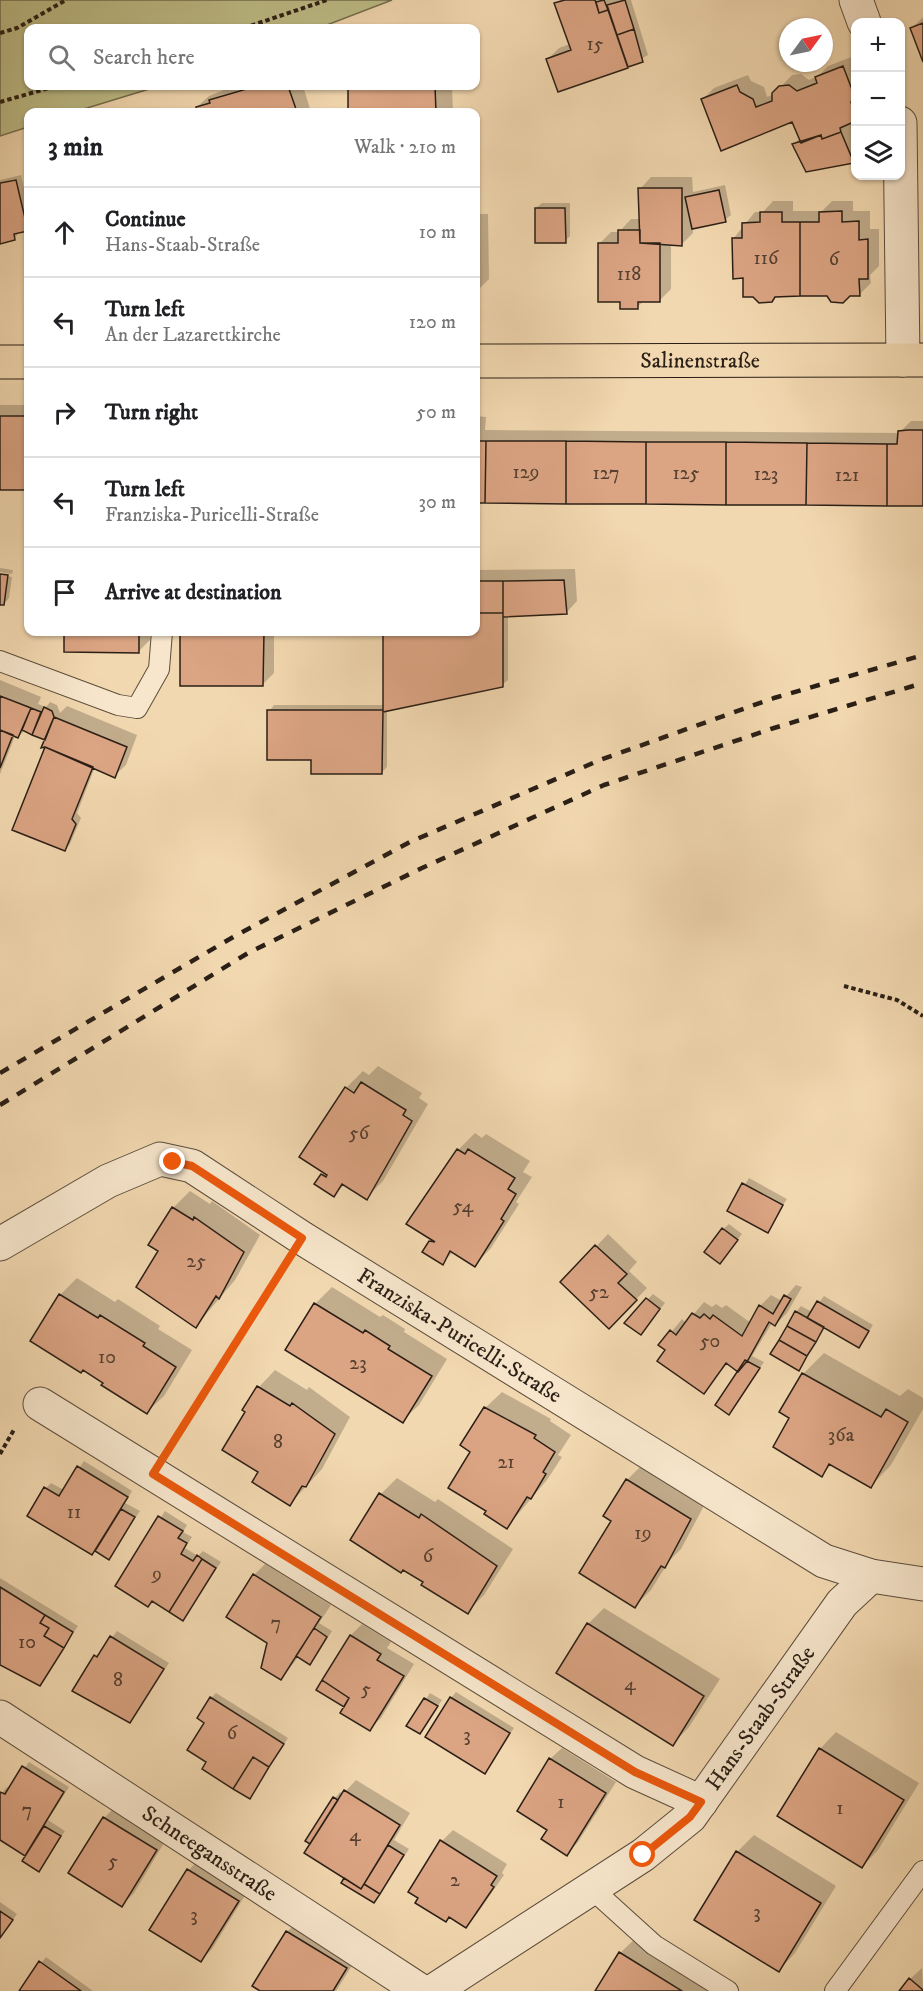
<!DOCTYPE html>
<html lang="en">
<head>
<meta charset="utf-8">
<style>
	body { margin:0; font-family:"IM FELL DW Pica",serif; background:#f6f6f6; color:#202124 }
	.controls { position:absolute; right:18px; top:18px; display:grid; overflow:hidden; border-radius:12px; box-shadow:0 2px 4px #0004 }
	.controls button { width:54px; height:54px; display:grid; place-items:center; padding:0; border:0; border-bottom:2px solid #e0e0e0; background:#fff; color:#202124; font:30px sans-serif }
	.compass { position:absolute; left:779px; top:18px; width:54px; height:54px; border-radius:50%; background:#fff; box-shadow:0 2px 4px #0004; rotate:57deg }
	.stop { position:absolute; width:18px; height:18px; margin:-14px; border:4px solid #ea580c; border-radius:50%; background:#fff }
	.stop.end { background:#ea580c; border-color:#fff; box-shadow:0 2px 6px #0008 }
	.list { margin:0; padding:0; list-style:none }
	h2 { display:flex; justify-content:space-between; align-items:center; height:78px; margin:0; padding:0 24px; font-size:26px }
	h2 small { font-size:20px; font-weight:400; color:#757577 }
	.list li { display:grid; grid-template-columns:39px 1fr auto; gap:18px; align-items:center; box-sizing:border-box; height:90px; padding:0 24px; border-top:2px solid #e0e0e0 }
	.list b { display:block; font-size:22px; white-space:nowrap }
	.list p { margin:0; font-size:20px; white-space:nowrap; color:#757577 }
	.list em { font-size:20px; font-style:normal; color:#757577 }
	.icon { flex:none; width:33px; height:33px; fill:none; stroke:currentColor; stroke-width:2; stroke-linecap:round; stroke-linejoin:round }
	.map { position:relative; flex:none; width:923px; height:1991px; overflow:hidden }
	.search { position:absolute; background:#fff; box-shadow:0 2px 4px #0004; left:24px; top:24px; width:456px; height:66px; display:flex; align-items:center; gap:15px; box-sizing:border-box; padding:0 21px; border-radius:12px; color:#757577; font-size:22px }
	.panel { position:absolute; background:#fff; box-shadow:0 2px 4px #0004; left:24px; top:108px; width:456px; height:528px; border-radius:12px }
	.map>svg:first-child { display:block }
</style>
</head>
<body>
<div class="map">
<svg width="923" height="1991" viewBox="0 0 923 1991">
	<rect width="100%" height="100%" fill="#f2d8b0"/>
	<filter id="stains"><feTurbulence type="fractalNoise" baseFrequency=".00333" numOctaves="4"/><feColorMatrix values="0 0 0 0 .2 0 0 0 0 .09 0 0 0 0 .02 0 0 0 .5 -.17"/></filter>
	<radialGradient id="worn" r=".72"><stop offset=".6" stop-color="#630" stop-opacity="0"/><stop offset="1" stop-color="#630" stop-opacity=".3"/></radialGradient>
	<path fill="#bebe88" stroke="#746e4f" stroke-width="1.5" d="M0 0H392L319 28H28V86H159L74 112H28V127L0 136Z"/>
	<path fill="#0003" d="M560 0H631L648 55 627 67 548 59 559 48 570 44 556 4Z
		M923 17V58L912 28Z
		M854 56 856 119 853 121 856 128V159L853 162 794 144 800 138 793 120 703 99 714 88 748 75 751 81 764 87 767 97 774 94 792 75 801 74 809 80 818 76 828 66Z
		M234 86H303L311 112H199L197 107 209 96Z
		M349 86H452L453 112H350Z
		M21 175 28 207V228L20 231 14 239 0 242V180Z
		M651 177H692L693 192 725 185 731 215 725 220 693 227V233L681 245H671V289L659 301H644L637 307 622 300 599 244 611 232H619L631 219H640V189Z
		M773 201H793V211H822L832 201H853V211H870V229H879V266L870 275 871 283 859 295 777 296 772 301 744 277 733 239 755 212H763Z
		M542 203H570V236L565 241 536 208Z
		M476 214H488L489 279 478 290H476Z
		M0 405H28V488H0Z
		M476 416 486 417 485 430 899 433 911 421H923V505L476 502Z
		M0 568 13 570 12 574 0 572Z
		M575 569 577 601 566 613 508 615V680L502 685 387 710V767L382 772 313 758 269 711 274 705H384V632H476V570Z
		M0 575 12 577 9 598 4 604 0 603Z
		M66 632H150V640L138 652 65 650Z
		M182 632H274V673L263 684H181Z
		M0 680 41 697 38 704 46 707 50 702 57 705 60 713 67 706 137 735 126 765 114 776 95 767 77 813 81 818 70 844 65 849 47 739 25 730 18 737 15 736 0 774Z
		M378 1066 422 1093 419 1098 428 1104 383 1181 366 1198 345 1184 334 1195 322 1175 325 1172 346 1088 363 1071 369 1075Z
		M475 1133 482 1138 486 1134 530 1161 523 1172 532 1177 516 1202 519 1204 491 1248 475 1265 454 1251 442 1263 430 1242 433 1239 409 1224 458 1150Z
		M749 1178 787 1199 767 1231 729 1210Z
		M190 1191 210 1204 212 1201 260 1235 235 1280 196 1326 160 1251 173 1208Z
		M729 1224 742 1234 720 1262 723 1229Z
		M608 1234 637 1262 629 1271 647 1288 620 1316 562 1282Z
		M77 1278 115 1302 118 1299 160 1326 158 1329 192 1350 164 1396 147 1412 105 1382 32 1341 60 1295Z
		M796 1285 802 1287 787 1313 775 1325 772 1323 752 1356 764 1362 729 1413 739 1372 728 1363 703 1392 661 1345 682 1319 686 1323 704 1302 712 1307 716 1304 722 1308 726 1305 751 1323 760 1306 771 1295 782 1301Z
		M332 1287 380 1317 383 1315 405 1329 404 1332 447 1359 419 1405 402 1421 287 1349 315 1304Z
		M653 1294 665 1303 641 1333 648 1299Z
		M824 1296 873 1325 859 1346 825 1326 799 1369 796 1312 801 1306 812 1312Z
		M824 1353 900 1396 908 1389 923 1398V1409L891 1465 871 1486 832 1464 822 1475 791 1417 803 1374Z
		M275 1370 307 1390 309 1387 350 1417 322 1469 290 1504 260 1472 248 1411 245 1410 259 1387Z
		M502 1392 551 1419 550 1421 571 1435 558 1455 562 1457 547 1480 507 1527 488 1511 472 1451 485 1408Z
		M84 1461 132 1491 125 1503 140 1511 108 1558 96 1550 92 1554 46 1488 51 1483 64 1490Z
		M644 1463 706 1502 681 1549 669 1561 651 1590 635 1606 613 1520 627 1480Z
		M397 1478 435 1502 438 1499 513 1549 484 1595 467 1612 425 1581 381 1494Z
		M165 1511 187 1525 183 1532 192 1537 185 1548 198 1556 203 1551 221 1562 183 1619 153 1600 117 1586Z
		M265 1564 331 1605 319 1623 332 1631 315 1658 309 1663 299 1656 281 1679 254 1575Z
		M0 1578 78 1626 39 1684 0 1662Z
		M604 1608 720 1679 689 1727 673 1744 588 1624Z
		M362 1624 391 1642 387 1648 414 1664 381 1718 369 1729 345 1706 318 1690 351 1635Z
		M117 1631 169 1663 130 1722 95 1656 102 1651Z
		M456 1692 514 1728 484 1772 451 1698Z
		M216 1693 288 1738 250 1797 208 1762 211 1698Z
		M430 1693 442 1700 420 1732 408 1725Z
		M836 1732 919 1783 878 1850 862 1867 779 1816 820 1749Z
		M562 1748 616 1782 578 1842 567 1854 549 1829 550 1759Z
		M29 1762 69 1787 48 1820 65 1831 39 1870 27 1855 0 1838V1795L7 1787 10 1789Z
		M356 1780 410 1813 394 1840 409 1849 374 1902 345 1879 307 1841 335 1798 340 1792 343 1794Z
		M116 1806 167 1838 134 1893 122 1905 70 1872 104 1818Z
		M453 1830 507 1864 502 1873 504 1875 477 1914 465 1926 450 1916 446 1920 442 1841Z
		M754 1835 836 1886 795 1953 779 1970 737 1852Z
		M200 1858 249 1889 212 1949 201 1960 151 1929 189 1870Z
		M0 1902 17 1914 0 1938Z
		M299 1920 358 1956 336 1991H263L254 1986 287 1932Z
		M637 1937 725 1991H597L620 1953Z
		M46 1957 93 1991H20Z
		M922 1968 923 1991H901L910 1979Z"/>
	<path fill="#dba483" stroke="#2a1f16" stroke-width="1.5" d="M565 0H595L599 13 608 10 628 68 558 92 546 59 571 50 554 3Z
		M604 0 608 10 599 13 596 2Z
		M625 0 634 29 617 35 607 5Z
		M923 23V62L910 28Z
		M634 29 643 62 628 67 617 35Z
		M843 66 856 100 851 102 856 121 840 128 841 132 822 139 821 135 801 143 792 122 721 151 701 99 737 85 740 92 753 99 756 107 772 101V93L779 86 789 85 797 91 817 83 815 77Z
		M257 86H288L297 112H197L196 107 210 103 209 100Z
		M348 86H435L436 112H348Z
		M841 132 854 163 806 172 792 144 821 135 822 139Z
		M16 180 28 231 14 234 15 240 0 244V183Z
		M638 188H682V246L640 243Z
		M719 190 726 222 692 229 685 197Z
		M535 208H565L566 243H535Z
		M842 211V222L859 221V240L868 239V279H859L860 296H850L843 303 831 302 827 296H800V222H819V212Z
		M760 212H782V222H800V296L775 297 772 302 759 303 753 297H743V278L733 279 732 238H742V223L760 222Z
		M476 225H477L478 292H476Z
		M618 230H640V243H660V302H638V309H620V302H598V243H618Z
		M0 416H28V490H0Z
		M908 430H923V506H887V444H897L898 431Z
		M476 441H486L485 503H476Z
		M486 441H566V504L485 503Z
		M566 441 646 442V504H566Z
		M646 442H726V505L646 504Z
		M726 442 807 443 806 505H726Z
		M807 443 887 444V506L806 505Z
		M0 574 8 575 4 605H0Z
		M564 580 567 614 503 617V581Z
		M476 581H503V613H476Z
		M476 613H503V687L383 712V632H476Z
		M64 632H139V653L64 652Z
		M180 632H264L263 686H180Z
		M0 696 31 708 18 738 0 730Z
		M44 707 52 711 54 717 45 740 32 735Z
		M31 708 41 712 32 735 22 730Z
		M267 710H383L382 774H311V760H267Z
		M54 717 127 747 115 778 45 747 41 748Z
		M0 730 13 735 0 768Z
		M45 747 93 767 72 819 76 824 65 851 12 830Z
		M361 1082 406 1110 403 1115 412 1121 367 1200 342 1184 334 1197 314 1184 321 1174 326 1177 327 1175 299 1157 345 1087 354 1093Z
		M457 1149 465 1154 468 1149 515 1178 508 1189 516 1194 501 1219 504 1221 475 1267 450 1251 443 1265 422 1252 429 1241 435 1242 406 1224Z
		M742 1183 783 1205 768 1233 727 1211Z
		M172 1207 193 1220 194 1217 244 1252 219 1299 216 1296 196 1328 136 1287 158 1251 148 1245Z
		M722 1228 738 1240 720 1264 704 1252Z
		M595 1245 627 1274 618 1283 637 1300 609 1329 560 1282Z
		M59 1294 98 1318 100 1315 145 1343 143 1346 176 1367 147 1414 101 1385 103 1383 83 1370 81 1373 30 1341Z
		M784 1295 791 1299 775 1326 769 1322 748 1360 738 1372 726 1363 704 1394 657 1361 665 1350 658 1345 670 1330 676 1335 692 1313 700 1318 704 1314 710 1319 713 1315 742 1336 759 1305 773 1314Z
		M646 1298 660 1309 641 1335 624 1323Z
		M817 1301 869 1331 859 1348 807 1318Z
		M314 1303 363 1333 365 1330 390 1346 388 1349 432 1376 403 1423 285 1350Z
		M795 1311 824 1327 816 1342 787 1326Z
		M787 1326 816 1342 807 1356 779 1340Z
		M779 1340 807 1356 799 1371 770 1354Z
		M745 1360 760 1368 729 1415 715 1405Z
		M802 1373 881 1417 886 1409 908 1422 871 1488 829 1464 822 1477 773 1447 789 1418 779 1412Z
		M257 1386 290 1406 292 1403 335 1434 306 1487 302 1486 290 1506 252 1482 258 1472 222 1450 245 1412 242 1410Z
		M484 1407 536 1435 534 1438 555 1452 543 1472 546 1474 531 1499 527 1497 507 1529 484 1514 486 1511 448 1488 470 1452 460 1445Z
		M77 1466 128 1497 92 1555 27 1516 44 1487 59 1496Z
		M626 1479 691 1519 665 1568 661 1566 635 1608 579 1573 611 1521 603 1516Z
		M379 1493 419 1518 421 1514 497 1566 468 1614 421 1585 423 1582 403 1570 401 1573 350 1540Z
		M121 1509 135 1517 109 1560 95 1551Z
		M158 1516 183 1531 178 1538 187 1543 181 1554 193 1561 197 1555 202 1559 169 1612 152 1601 148 1607 115 1586Z
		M202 1559 216 1568 183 1621 169 1612Z
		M253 1574 321 1617 281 1680 261 1668 267 1643 226 1617Z
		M0 1587 45 1615 40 1623 49 1628 44 1636 64 1648 40 1686 0 1665Z
		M45 1615 73 1632 64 1648 44 1636 49 1628 40 1623Z
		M587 1623 704 1696 673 1746 556 1673Z
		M314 1628 327 1637 310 1665 296 1656Z
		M350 1635 381 1654 377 1660 404 1676 370 1731 340 1713 349 1698 322 1680Z
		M110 1636 164 1669 130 1723 72 1691 94 1655 97 1657Z
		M322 1680 349 1698 344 1707 316 1690Z
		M210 1697 284 1744 269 1767 253 1757 233 1789 202 1769 206 1762 187 1750 204 1723 197 1718Z
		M450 1697 510 1733 485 1774 425 1737Z
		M424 1698 438 1706 420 1734 406 1726Z
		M819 1748 904 1800 862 1868 777 1816Z
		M253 1757 269 1767 250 1799 233 1789Z
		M549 1758 606 1793 567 1856 541 1839 547 1830 517 1811Z
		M22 1766 64 1792 25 1856 0 1840V1792L5 1794Z
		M344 1790 400 1825 361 1889 304 1853Z
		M333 1797 338 1800 310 1844 305 1841Z
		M103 1817 157 1850 122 1907 68 1873Z
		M44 1826 61 1836 39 1872 22 1861Z
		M440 1840 497 1876 491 1885 494 1887 466 1928 449 1917 446 1922 415 1903 418 1898 408 1892Z
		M388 1845 404 1855 380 1894 364 1884Z
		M736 1851 821 1903 779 1972 694 1920Z
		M187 1869 239 1901 201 1962 149 1930Z
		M344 1878 361 1889 364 1884 380 1894 374 1903 341 1883Z
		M0 1911 13 1920 0 1938Z
		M286 1931 347 1968 333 1991H260L252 1986Z
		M619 1952 682 1991H595Z
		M39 1961 81 1991H19Z
		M909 1978 923 1990V1991H899Z"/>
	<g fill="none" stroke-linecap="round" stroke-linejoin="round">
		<defs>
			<path id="lane" d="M0 661 118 705 137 708 159 669 162 632
				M591 1888 654 1945 728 1991
				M835 1991 923 1871"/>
			<g id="street">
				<path d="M856 0 864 22"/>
				<path d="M900 123 903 360"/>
				<path id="s1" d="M0 1244 108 1181 160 1159 192 1166 302 1238 824 1561 871 1576 923 1584"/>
				<path d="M40 1404 635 1772 701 1802"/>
				<path id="s2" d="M0 1717 421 1991"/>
				<path id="s3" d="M433 1991 643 1855 690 1817 842 1603 871 1576"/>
			</g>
			<g id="primary">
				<path id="s4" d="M476 361 923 360"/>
				<path d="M0 362H28"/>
			</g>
		</defs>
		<use href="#lane" stroke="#5c4d3c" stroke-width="22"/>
		<use href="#street" stroke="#5c4d3c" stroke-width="35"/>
		<use href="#primary" stroke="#2a1f16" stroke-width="35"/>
		<path stroke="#2a1f16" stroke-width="4" stroke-dasharray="4.5 3" stroke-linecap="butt" d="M244 28 327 0
			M0 33 17 28 66 0
			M0 102 56 86
			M844 986 897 1000 923 1016
			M171 1446 284 1267
			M0 1454 15 1428"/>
		<use href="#lane" stroke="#f7e6cc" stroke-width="20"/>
		<use href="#street" stroke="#f7e6cc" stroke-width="33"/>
		<use href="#primary" stroke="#f2d8b0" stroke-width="33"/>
		<path stroke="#2a1f16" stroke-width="4.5" stroke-dasharray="10 10" stroke-linecap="butt" d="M0 1073 235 936 410 842 600 760 774 698 923 655
			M0 1105 248 953 422 868 604 785 774 728 923 683"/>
	</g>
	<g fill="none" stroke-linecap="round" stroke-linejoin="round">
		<path stroke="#ea580c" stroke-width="8" d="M173 1162 192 1166 302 1238 153 1474 635 1772 701 1802 690 1817 643 1855"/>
	</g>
	<g text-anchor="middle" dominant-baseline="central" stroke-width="4.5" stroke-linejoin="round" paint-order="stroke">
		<g font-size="20" fill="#564031">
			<text x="595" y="44">15</text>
			<text x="766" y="258">116</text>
			<text x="834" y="259">6</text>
			<text x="629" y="274">118</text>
			<text x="526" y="472">129</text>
			<text x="606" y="473">127</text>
			<text x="686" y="473">125</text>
			<text x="766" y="474">123</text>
			<text x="847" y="475">121</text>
			<text x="359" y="1133">56</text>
			<text x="463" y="1206">54</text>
			<text x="196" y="1261">25</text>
			<text x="599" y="1292">52</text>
			<text x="710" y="1341">50</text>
			<text x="107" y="1357">10</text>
			<text x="358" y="1363">23</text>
			<text x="841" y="1435">36a</text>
			<text x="278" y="1442">8</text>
			<text x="506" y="1462">21</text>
			<text x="74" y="1512">11</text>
			<text x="643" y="1533">19</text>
			<text x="428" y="1556">6</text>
			<text x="157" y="1574">9</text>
			<text x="276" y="1623">7</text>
			<text x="27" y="1642">10</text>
			<text x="118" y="1680">8</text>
			<text x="630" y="1684">4</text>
			<text x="366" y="1689">5</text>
			<text x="232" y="1733">6</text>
			<text x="467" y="1735">3</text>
			<text x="561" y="1802">1</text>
			<text x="840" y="1808">1</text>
			<text x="27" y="1810">7</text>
			<text x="355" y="1835">4</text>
			<text x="113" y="1861">5</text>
			<text x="455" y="1880">2</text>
			<text x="757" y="1912">3</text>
			<text x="194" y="1915">3</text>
		</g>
		<g font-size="22" fill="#2a1f16" stroke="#f7e6cc">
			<text stroke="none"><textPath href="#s4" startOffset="224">Salinenstraße</textPath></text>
			<text stroke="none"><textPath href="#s1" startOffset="531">Franziska-Puricelli-Straße</textPath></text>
			<text stroke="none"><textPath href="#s3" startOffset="432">Hans-Staab-Straße</textPath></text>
			<text stroke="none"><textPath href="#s2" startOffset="250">Schneegansstraße</textPath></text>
		</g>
	</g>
	<rect width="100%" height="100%" filter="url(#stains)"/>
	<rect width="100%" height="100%" fill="url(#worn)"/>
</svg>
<div class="controls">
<button>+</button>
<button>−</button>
<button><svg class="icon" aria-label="layers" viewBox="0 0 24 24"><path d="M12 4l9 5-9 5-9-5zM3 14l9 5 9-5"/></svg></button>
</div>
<svg class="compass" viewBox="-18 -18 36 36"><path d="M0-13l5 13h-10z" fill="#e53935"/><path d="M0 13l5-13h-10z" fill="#757577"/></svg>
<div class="stop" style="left:643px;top:1855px"></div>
<div class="stop end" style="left:173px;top:1162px"></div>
<div class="search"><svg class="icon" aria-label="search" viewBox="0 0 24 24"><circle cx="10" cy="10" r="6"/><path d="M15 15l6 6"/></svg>Search here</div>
<section class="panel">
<h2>3 min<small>Walk · 210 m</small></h2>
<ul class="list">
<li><svg class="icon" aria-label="ahead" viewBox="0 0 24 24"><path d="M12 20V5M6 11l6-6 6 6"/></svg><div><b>Continue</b><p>Hans-Staab-Straße</p></div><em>10 m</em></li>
<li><svg class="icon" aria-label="left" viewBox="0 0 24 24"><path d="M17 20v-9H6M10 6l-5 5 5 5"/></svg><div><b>Turn left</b><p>An der Lazarettkirche</p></div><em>120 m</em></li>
<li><svg class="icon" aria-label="right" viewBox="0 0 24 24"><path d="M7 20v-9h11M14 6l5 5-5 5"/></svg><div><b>Turn right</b></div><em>50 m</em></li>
<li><svg class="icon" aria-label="left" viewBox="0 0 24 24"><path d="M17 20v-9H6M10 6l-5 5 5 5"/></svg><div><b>Turn left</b><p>Franziska-Puricelli-Straße</p></div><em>30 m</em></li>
<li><svg class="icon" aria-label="arrive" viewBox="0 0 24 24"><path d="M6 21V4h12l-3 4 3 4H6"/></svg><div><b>Arrive at destination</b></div></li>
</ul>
</section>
</div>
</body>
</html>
